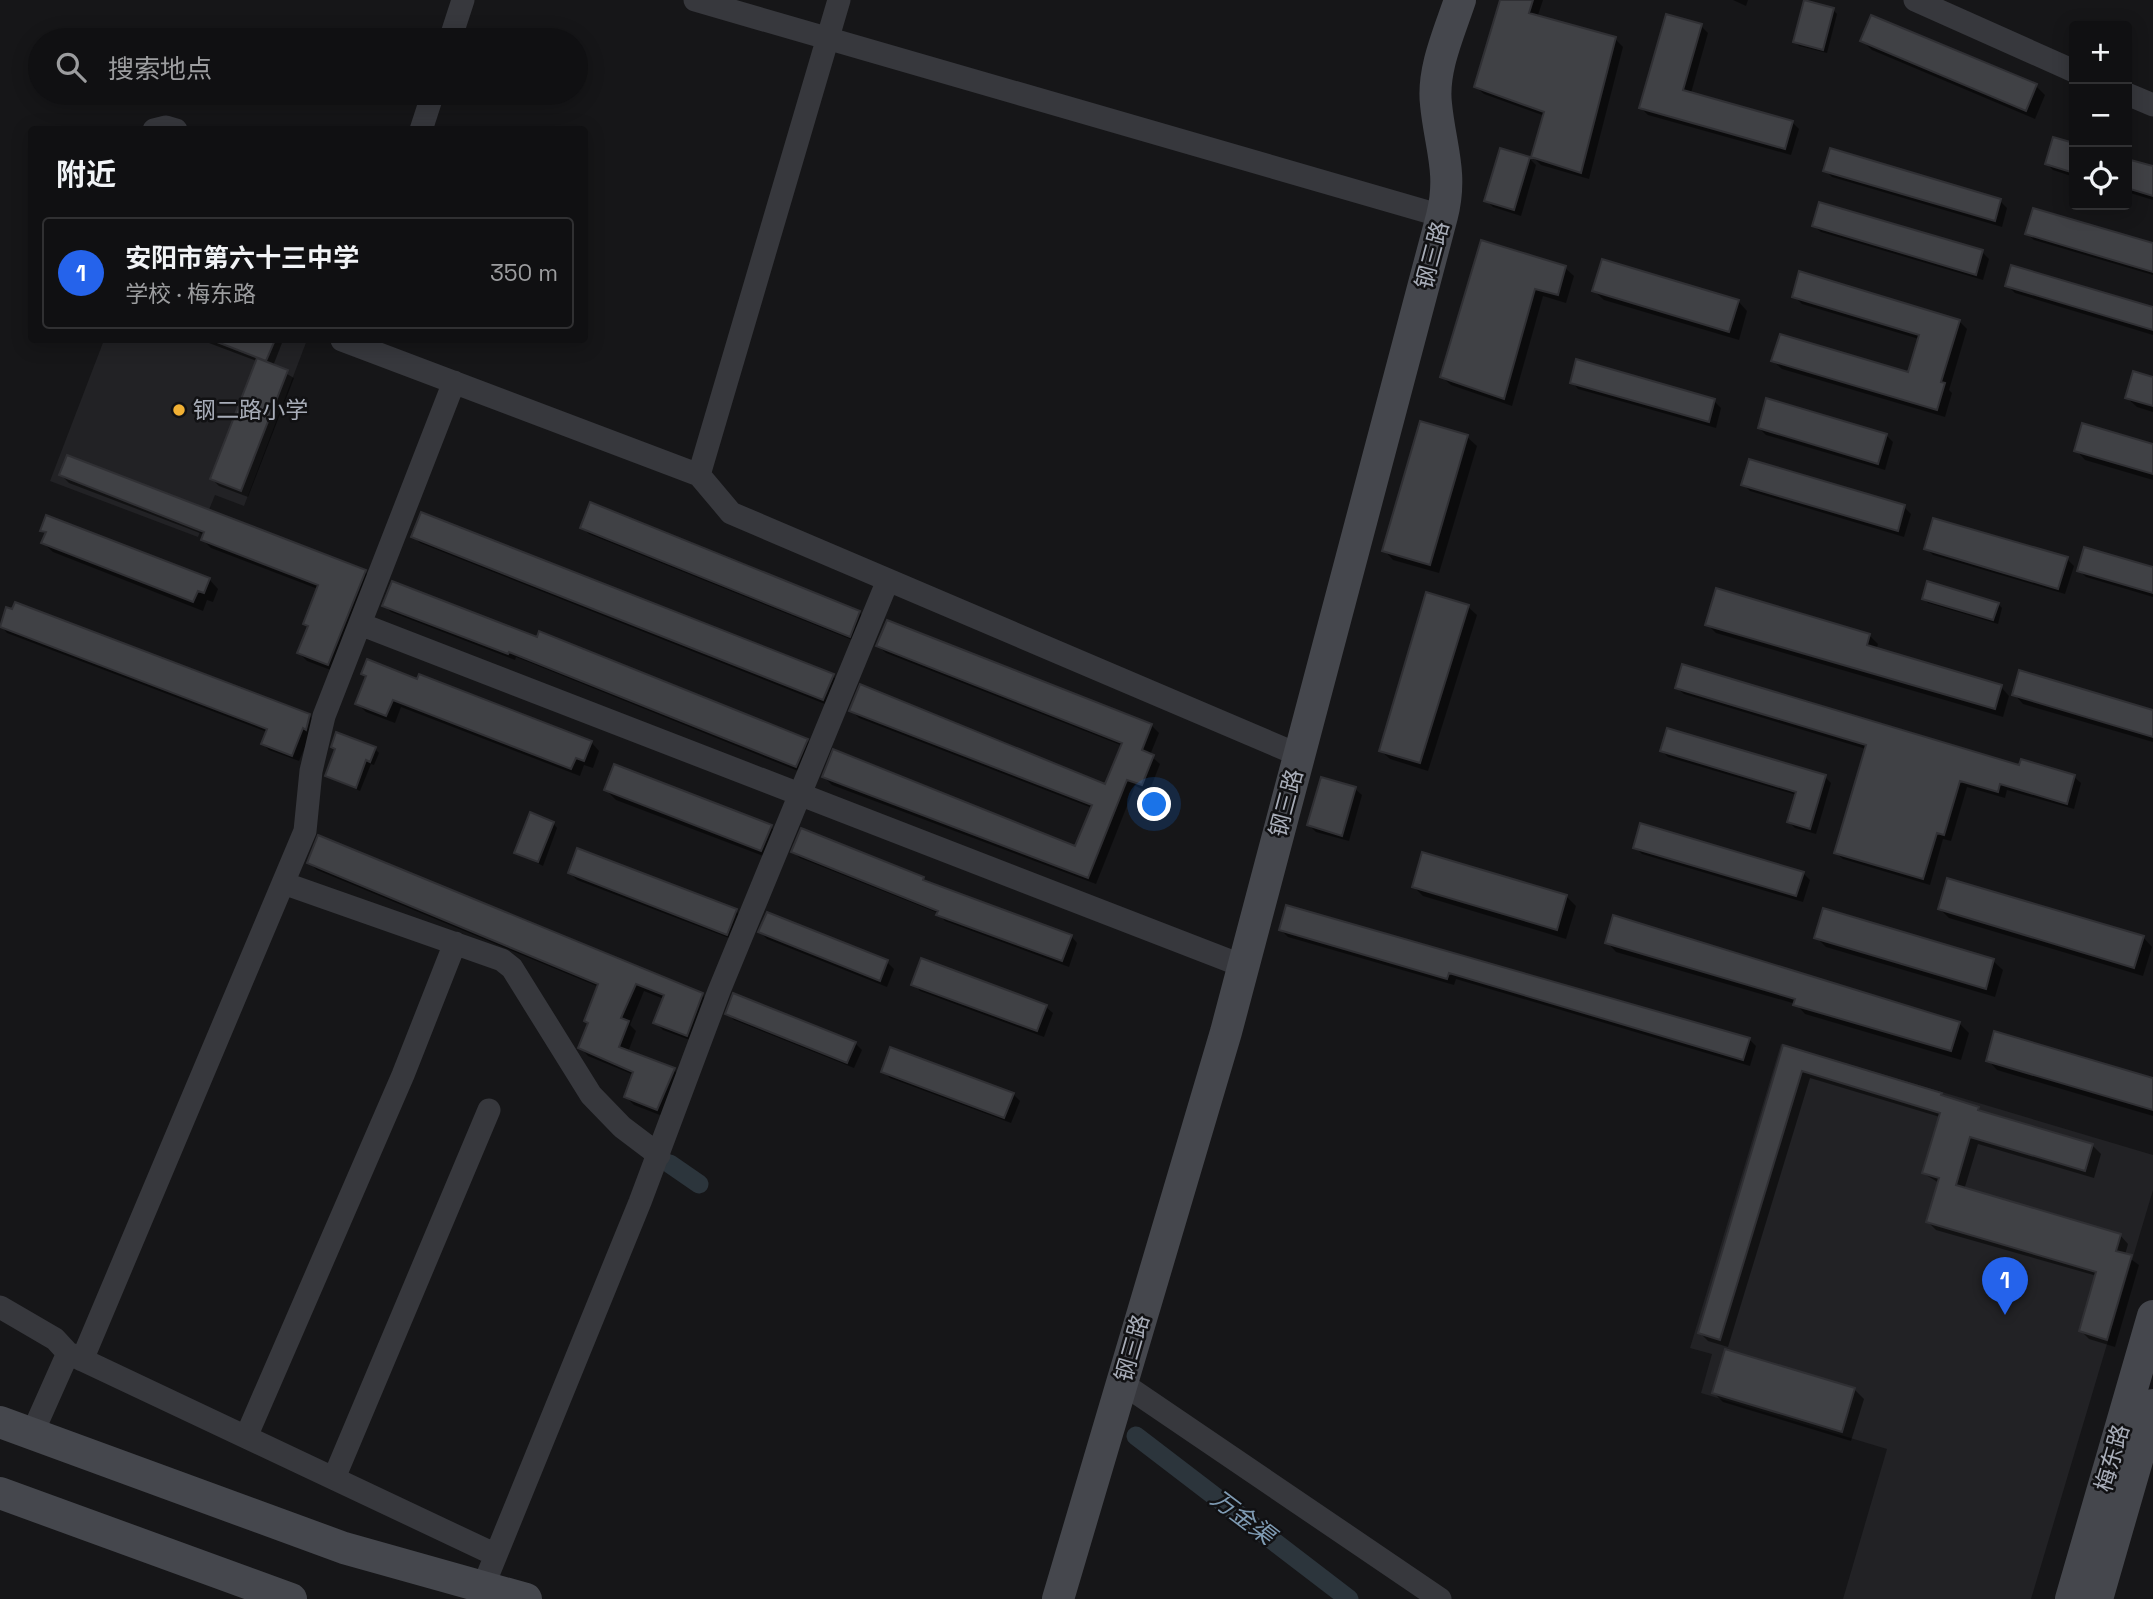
<!DOCTYPE html>
<html lang="zh">
<head>
<meta charset="utf-8">
<style>
	body { margin:0; font-family:"Space Grotesk","Noto Sans SC",sans-serif; background:#1e1e20; color:#f1f3f6 }
	.controls { position:absolute; right:21px; top:21px; display:grid; overflow:hidden; border-radius:7px; box-shadow:0 4px 18px #0003 }
	.controls button { width:63px; height:63px; display:grid; place-items:center; padding:0; border:0; border-bottom:2px solid #303032; background:#101012; color:#f1f3f6; font:35px sans-serif }
	.you { position:absolute; left:1155px; top:805px; width:24px; height:24px; margin:-18px; border:5px solid #fff; border-radius:50%; background:#1a73e8; box-shadow:0 0 0 10px #1a73e833 }
	.badge { display:grid; place-items:center; width:46px; height:46px; border-radius:50%; background:#2563eb; color:#fff; font-size:23px; font-weight:700 }
	.pin { position:absolute; translate:-50% -58px; filter:drop-shadow(0 2px 4px #0008) }
	.pin::after { content:''; position:absolute; top:37px; width:24px; height:21px; background:inherit; clip-path:polygon(0 0,100% 0,50% 100%) }
	.list { margin:0; padding:0; list-style:none }
	h2 { display:flex; justify-content:space-between; align-items:center; height:91px; margin:0; padding:0 28px; font-size:30px }
	h2 small { font-size:23px; font-weight:400; color:#9c9d9f }
	.list li { display:grid; grid-template-columns:46px 1fr auto; gap:21px; align-items:center; box-sizing:border-box; height:112px; margin:0 14px 14px; padding:0 14px; border:2px solid #303032; border-radius:7px }
	.list b { display:block; font-size:26px; white-space:nowrap }
	.list p { margin:0; font-size:23px; white-space:nowrap; color:#9c9d9f }
	.list em { font-size:23px; font-style:normal; color:#9c9d9f }
	.icon { flex:none; width:38px; height:38px; fill:none; stroke:currentColor; stroke-width:2; stroke-linecap:round; stroke-linejoin:round }
	.map { position:relative; flex:none; width:2153px; height:1599px; overflow:hidden }
	.search { position:absolute; background:#101012; box-shadow:0 4px 18px #0003; left:28px; top:28px; width:560px; height:77px; display:flex; align-items:center; gap:18px; box-sizing:border-box; padding:0 24px; border-radius:38px; color:#9c9d9f; font-size:26px }
	.panel { position:absolute; background:#101012; box-shadow:0 4px 18px #0003; left:28px; top:126px; width:560px; height:217px; border-radius:7px }
	.map>svg:first-child { display:block }
</style>
</head>
<body>
<div class="map">
<svg width="2153" height="1599" viewBox="0 0 2153 1599">
	<rect width="100%" height="100%" fill="#161618"/>
	<path fill="#222225" d="M104 340H307L244 506 215 495 198 537 50 481Z
		M1781 1044 2153 1155V1190L2031 1599H1843L1887 1449 1701 1393 1712 1354 1690 1348Z"/>
	<path fill="#0007" d="M1502 0H1543L1537 18 1615 39 1623 47 1589 179 1541 165 1533 157 1545 116 1484 94 1476 87Z
		M1733 0H1748L1746 6Z
		M1833 10 1837 14 1827 53 1799 46 1795 42Z
		M1701 26 1708 33 1691 93 1792 122 1799 129 1791 155 1648 115 1641 108Z
		M1862 41 2036 86 2045 95 2035 119 1872 50Z
		M2054 139 2074 145V177L2053 170 2047 164Z
		M1529 158 1536 165 1521 216 1493 207 1486 200Z
		M2127 161 2153 168V200L2127 192Z
		M1825 170 2000 201 2007 208 2002 227 1832 177Z
		M1814 226 1982 252 1989 259 1983 280 1821 232Z
		M2027 234 2153 245V275L2034 240Z
		M1482 243 1565 268 1574 276 1566 303 1543 296 1512 406 1451 385 1442 377Z
		M2007 285 2153 309V335L2015 293Z
		M1594 291 1738 301 1747 311 1739 340 1604 300Z
		M1794 296 1959 321 1967 329 1949 390 1952 393 1945 417 1782 369 1773 361 1909 374 1919 339 1802 304Z
		M201 340H278L282 343 273 366 294 378 248 497 219 486 212 479 257 361Z
		M2153 379V412L2137 407 2127 398Z
		M1572 382 1714 401 1721 408 1716 428 1578 389Z
		M1759 428 1886 435 1893 442 1885 470 1766 435Z
		M1467 437 1477 446 1439 573 1393 560 1384 550Z
		M2153 446V480L2085 460 2076 450Z
		M61 475 365 572 373 580 336 672 307 661 299 653 309 627 305 623 318 589 211 548 203 540 205 535 69 483Z
		M1743 484 1904 507 1911 514 1904 537 1750 491Z
		M582 527 859 612 866 619 857 642 589 534Z
		M42 530 209 579 218 589 213 602 207 600 203 611 53 552 43 543 47 534Z
		M413 536 833 676 840 683 830 706 420 543Z
		M1926 548 2067 559 2074 566 2065 594 1933 555Z
		M2153 569V597L2086 577 2079 570Z
		M1924 599 1998 604 2002 608 1998 624 1928 603Z
		M384 605 807 740 813 747 803 773 516 657 515 660 391 612Z
		M1468 607 1477 615 1428 771 1390 759 1381 751Z
		M1707 624 1869 635 1878 644 1876 650 2001 687 2009 696 2003 717 1716 633Z
		M1 626 309 716 316 722 299 761 269 750 263 744 267 732 7 633Z
		M878 646 1151 725 1159 733 1150 755 1160 764 1149 792 1135 786 1096 884 832 785 824 777 1076 849 1092 808 859 718 851 710 1106 787 1123 746 886 653Z
		M363 674 591 742 599 751 593 768 584 765 580 776 401 707 395 723 366 712 357 703 367 678Z
		M1677 688 2020 767 2074 777 2081 783 2074 809 2007 790 2005 798 1967 787 1951 841 1943 839 1930 885 1843 859 1836 853 1866 749 1684 694Z
		M2014 694 2153 712V742L2023 704Z
		M375 749 379 753 374 765 371 764 360 791 327 776Z
		M1662 751 1825 777 1831 783 1816 834 1795 828 1789 822 1797 795 1668 757Z
		M1355 789 1362 795 1349 841 1316 832 1309 825Z
		M606 790 771 827 780 836 771 859 616 800Z
		M553 823 557 828 543 866 516 852Z
		M1635 847 1803 873 1810 880 1803 902 1642 854Z
		M793 852 923 878 927 883 1071 936 1077 943 1069 967 945 921 938 913 800 858Z
		M309 863 702 995 710 1003 695 1042 663 1030 655 1022 664 999 644 991 630 1025 636 1031 628 1052 674 1070 682 1078 665 1117 634 1105 626 1097 634 1075 588 1056 581 1048 599 987 317 870Z
		M570 873 736 911 743 918 734 940 577 880Z
		M1414 887 1566 896 1576 906 1566 939 1423 896Z
		M1940 909 2143 937 2152 947 2143 976 1949 918Z
		M1281 930 1749 1039 1756 1046 1750 1066 1456 979 1454 985 1288 937Z
		M760 932 887 962 894 969 887 987 767 939Z
		M1816 937 1993 961 2003 970 1995 997 1826 947Z
		M1607 942 1959 1023 1969 1033 1961 1060 1805 1014 1796 1004 1616 952Z
		M914 984 1046 1007 1053 1013 1044 1037 920 991Z
		M727 1013 855 1043 862 1050 854 1068 734 1020Z
		M1784 1047 1941 1094 1978 1108 1983 1114 2093 1146 2101 1154 2094 1178 1978 1144 1964 1190 2120 1235 2128 1244 2125 1255 2139 1265 2115 1347 2089 1339 2081 1331 2097 1276 1936 1230 1928 1222 1939 1183 1923 1173 1940 1117 1810 1078 1728 1347 1708 1341 1700 1333Z
		M1988 1060 2153 1080V1116L1997 1070Z
		M883 1071 1013 1094 1020 1101 1011 1123 890 1078Z
		M1854 1389 1864 1399 1851 1441 1723 1402 1714 1393Z"/>
	<g fill="none" stroke-linecap="round" stroke-linejoin="round">
		<path stroke="#2c353c" stroke-width="19" d="M670 1164 699 1184
			M1136 1436 1349 1599"/>
	</g>
	<path fill="#404145" stroke="#303034" stroke-width="2" d="M1500 0H1533L1529 13 1616 37 1581 173 1531 157 1544 112 1474 87Z
		M1804 0 1834 8 1823 50 1793 42Z
		M1666 14 1702 24 1683 90 1793 121 1785 149 1639 108Z
		M1871 15 2037 84 2026 111 1860 41Z
		M2053 137 2074 143V173L2045 164Z
		M1500 148 1530 157 1514 210 1484 201Z
		M1830 148 2001 199 1995 221 1823 171Z
		M2127 159 2153 166V196L2127 188Z
		M1819 202 1983 250 1976 275 1812 226Z
		M2033 208 2153 243V272L2025 234Z
		M1481 240 1566 266 1558 295 1535 289 1504 399 1440 377Z
		M1602 259 1739 300 1729 332 1592 291Z
		M2011 265 2153 307V330L2005 286Z
		M1799 271 1960 320 1941 382 1945 383 1937 410 1771 361 1780 334 1908 372 1919 335 1792 297Z
		M212 340H275L266 361Z
		M257 358 288 370 241 491 210 479Z
		M1576 359 1715 399 1709 422 1570 383Z
		M2133 371 2153 377V406L2125 398Z
		M1766 398 1887 434 1878 464 1758 428Z
		M1420 421 1468 435 1430 565 1382 551Z
		M2082 423 2153 444V474L2074 451Z
		M67 455 366 570 328 665 297 653 308 626 303 624 318 585 201 540 204 532 59 475Z
		M1749 459 1905 505 1898 531 1741 485Z
		M590 502 860 611 850 637 580 528Z
		M421 512 834 674 823 700 411 537Z
		M46 515 210 578 204 593 198 591 193 602 41 543 46 532 40 531Z
		M1933 518 2068 557 2058 589 1924 549Z
		M2084 547 2153 567V593L2077 571Z
		M392 581 537 637 539 631 808 739 796 767 509 652 508 654 382 606Z
		M1927 581 1999 603 1993 620 1922 599Z
		M1716 588 1870 634 1867 645 2002 685 1995 709 1705 625Z
		M1426 592 1469 605 1420 763 1379 751Z
		M15 602 310 714 306 730 303 728 292 756 261 744 267 729 0 627 6 607 12 609Z
		M887 620 1152 724 1142 750 1154 755 1142 785 1127 780 1088 878 822 777 833 749 1075 846 1092 805 849 711 860 684 1105 784 1122 743 876 646Z
		M367 659 417 679 419 674 592 741 584 761 576 758 571 769 393 700 386 716 355 704 366 676 361 674Z
		M1682 664 2019 765 2021 759 2075 775 2067 804 2000 784 1998 792 1960 781 1944 835 1937 833 1923 879 1834 853 1866 745 1675 688Z
		M2019 670 2153 710V737L2012 695Z
		M1667 728 1826 775 1810 829 1787 822 1796 792 1660 751Z
		M336 732 376 747 370 762 366 760 356 788 325 776 335 749 331 747Z
		M614 764 772 825 761 851 604 790Z
		M1321 777 1356 787 1342 836 1307 825Z
		M530 812 554 822 538 862 514 853Z
		M1640 823 1804 872 1796 896 1633 848Z
		M801 828 924 877 923 880 1072 935 1062 961 936 915 938 911 791 852Z
		M318 835 703 993 687 1036 653 1023 664 995 636 984 621 1018 629 1021 619 1047 675 1068 657 1110 624 1097 633 1072 578 1048 588 1023 584 1021 598 984 307 863Z
		M577 848 737 909 727 935 568 873Z
		M1422 852 1567 895 1557 930 1412 887Z
		M1947 878 2144 936 2134 968 1938 909Z
		M1286 905 1750 1038 1743 1060 1449 973 1447 979 1279 930Z
		M1823 908 1994 959 1986 989 1814 938Z
		M767 912 888 960 880 981 758 932Z
		M1613 915 1960 1022 1951 1051 1793 1005 1795 999 1605 943Z
		M921 958 1047 1005 1037 1031 911 985Z
		M733 993 856 1042 847 1063 725 1014Z
		M1994 1031 2153 1078V1110L1986 1061Z
		M1783 1045 1942 1093 1941 1095 1979 1107 1978 1110 2093 1144 2085 1171 1970 1137 1956 1185 2121 1234 2116 1251 2132 1255 2107 1340 2079 1331 2096 1272 1926 1222 1939 1178 1922 1173 1940 1113 1802 1071 1720 1340 1698 1333Z
		M890 1047 1014 1093 1004 1118 881 1072Z
		M1725 1349 1855 1388 1842 1432 1712 1393Z"/>
	<g fill="none" stroke-linecap="round" stroke-linejoin="round">
		<path stroke="#37383d" stroke-width="23" d="M695 0 1442 216
			M1915 0 2074 71
			M450 40 463 0
			M2127 94 2153 105
			M154 130 166 127 176 130
			M421 130 433 93
			M342 340 699 475 731 513 1299 755
			M699 475 839 0
			M360 624 1243 966
			M283 883 502 960 512 968 591 1095 622 1127 659 1155
			M0 1307 55 1339 68 1353 496 1555
			M82 1360 305 831 311 771 324 716 454 382
			M1122 1383 1440 1599
			M32 1434 68 1353
			M246 1437 403 1075 455 943
			M334 1478 489 1110
			M478 1599 640 1202 719 991 888 580"/>
		<path stroke="#45474d" stroke-width="32" d="M0 1422 344 1548 526 1599
			M0 1493 291 1599
			M1058 1599 1226 1032 1442 216C1453 173 1440 146 1436 104 1432 70 1449 33 1460 0
			M2071 1599 2153 1316
			M2097 1599 2153 1405"/>
	</g>
	<circle fill="#f2b134" stroke="#111113" stroke-width="2.5" cx="179" cy="410" r="7"/>
	<g text-anchor="middle" dominant-baseline="central" stroke-width="5" stroke-linejoin="round" paint-order="stroke">
		<g font-size="23" fill="#a8adb8" stroke="#111113">
			<text transform="translate(1432 255) rotate(-75)">钢三路</text>
			<text transform="translate(1286 803) rotate(-75)">钢三路</text>
			<text transform="translate(1132 1348) rotate(-74)">钢三路</text>
			<text transform="translate(2112 1458) rotate(-74)">梅东路</text>
		</g>
		<g font-size="23" fill="#a8adb8" stroke="#111113" text-anchor="start">
			<text x="193" y="410">钢二路小学</text>
		</g>
		<g font-size="24" font-style="italic" fill="#7f9bb3" stroke="#111113">
			<text transform="translate(1243 1517) rotate(37)">万金渠</text>
		</g>
	</g>
</svg>
<div class="controls">
<button>+</button>
<button>−</button>
<button><svg class="icon" aria-label="locate" viewBox="0 0 24 24"><circle cx="12" cy="12" r="6"/><path d="M12 2v4M12 18v4M2 12h4M18 12h4"/></svg></button>
</div>
<div class="you"></div>
<div class="pin badge" style="left:2005px;top:1315px">1</div>
<div class="search"><svg class="icon" aria-label="search" viewBox="0 0 24 24"><circle cx="10" cy="10" r="6"/><path d="M15 15l6 6"/></svg>搜索地点</div>
<section class="panel">
<h2>附近<small></small></h2>
<ul class="list">
<li><span class="badge">1</span><div><b>安阳市第六十三中学</b><p>学校 · 梅东路</p></div><em>350 m</em></li>
</ul>
</section>
</div>
</body>
</html>
